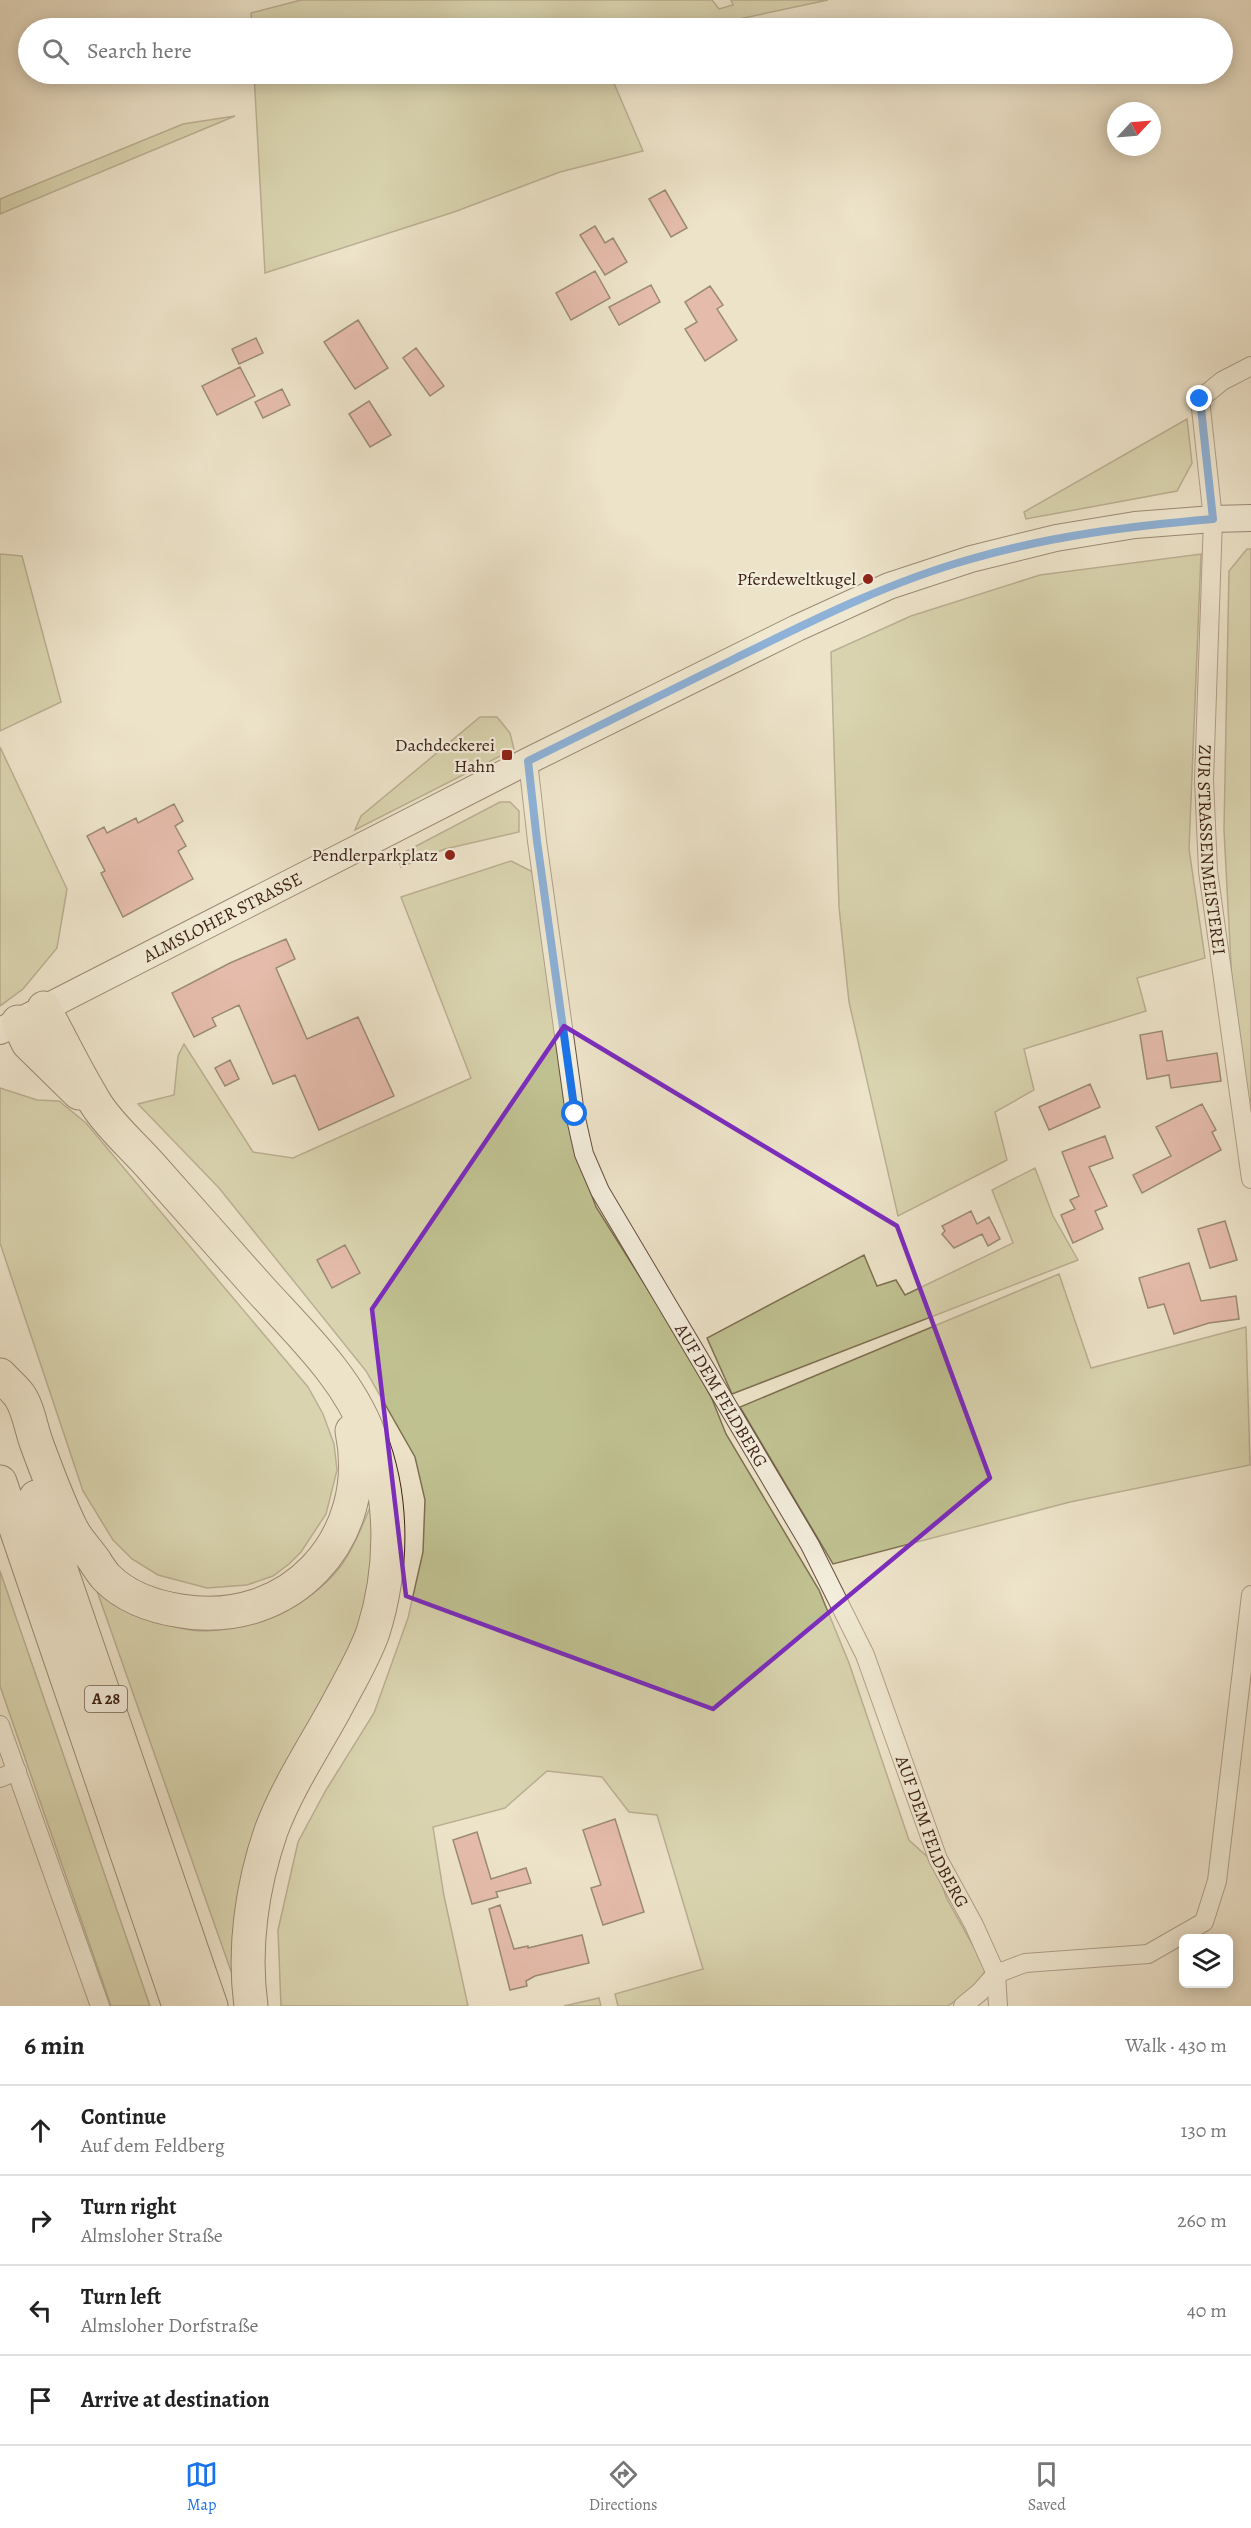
<!DOCTYPE html>
<html lang="en">
<head>
<meta charset="utf-8">
<style>
	body { margin:0; font-family:Alegreya,serif; background:#f6f6f6; color:#222 }
	.controls { position:absolute; right:18px; bottom:18px; display:grid; overflow:hidden; border-radius:9px; box-shadow:0 3px 15px #0003 }
	.controls button { width:54px; height:54px; display:grid; place-items:center; padding:0; border:0; border-bottom:2px solid #e0e0e0; background:#fff; color:#222; font:30px sans-serif }
	.compass { position:absolute; left:1107px; top:102px; width:54px; height:54px; border-radius:50%; background:#fff; box-shadow:0 3px 15px #0003; rotate:64deg }
	.stop { position:absolute; width:18px; height:18px; margin:-14px; border:4px solid #1a73e8; border-radius:50%; background:#fff }
	.stop.end { background:#1a73e8; border-color:#fff; box-shadow:0 2px 6px #0008 }
	.list { margin:0; padding:0; list-style:none }
	h2 { display:flex; justify-content:space-between; align-items:center; height:78px; margin:0; padding:0 24px; font-size:26px }
	h2 small { font-size:20px; font-weight:400; color:#767676 }
	.list li { display:grid; grid-template-columns:39px 1fr auto; gap:18px; align-items:center; box-sizing:border-box; height:90px; padding:0 24px; border-top:2px solid #e0e0e0 }
	.list b { display:block; font-size:22px; white-space:nowrap }
	.list p { margin:0; font-size:20px; white-space:nowrap; color:#767676 }
	.list em { font-size:20px; font-style:normal; color:#767676 }
	.icon { flex:none; width:33px; height:33px; fill:none; stroke:currentColor; stroke-width:2; stroke-linecap:round; stroke-linejoin:round }
	.map { position:relative; flex:none; width:1251px; height:2006px; overflow:hidden }
	.search { position:absolute; background:#fff; box-shadow:0 3px 15px #0003; left:18px; right:18px; top:18px; height:66px; display:flex; align-items:center; gap:15px; box-sizing:border-box; padding:0 21px; border-radius:33px; color:#767676; font-size:22px }
	.sheet { height:438px; background:#fff }
	nav { display:flex; justify-content:space-around; align-items:center; box-sizing:border-box; height:84px; border-top:2px solid #e0e0e0; background:#fff; font-size:16px; color:#767676 }
	nav a { display:grid; justify-items:center; gap:3px }
	nav .on { color:#1a73e8 }
	.map>svg:first-child { display:block }
</style>
</head>
<body>
<div class="map">
<svg width="1251" height="2006" viewBox="0 0 1251 2006">
	<rect width="100%" height="100%" fill="#ede3c9"/>
	<filter id="stains"><feTurbulence type="fractalNoise" baseFrequency=".00333" numOctaves="4"/><feColorMatrix values="0 0 0 0 .2 0 0 0 0 .09 0 0 0 0 .02 0 0 0 .5 -.17"/></filter>
	<radialGradient id="worn" r=".72"><stop offset=".6" stop-color="#630" stop-opacity="0"/><stop offset="1" stop-color="#630" stop-opacity=".3"/></radialGradient>
	<path fill="#c0c191" stroke="#7e7052" stroke-width="1.5" d="M301 0H712L719 9 733 5 731 0H828L739 19 679 28H252L251 13Z
		M254 74H610L643 151 560 172 454 212 265 273Z
		M235 116 0 214V199L183 124Z
		M1187 419 1192 463 1177 491 1026 519 1024 512Z
		M1247 549H1251V1124L1234 1022 1224 830 1229 571Z
		M0 554 22 556 61 702 0 731Z
		M1201 554 1189 849 1205 958 1137 978 1146 1011 1024 1049 1034 1090 995 1112 1007 1160 898 1216 849 1002 839 907 831 652 911 616 1040 575Z
		M480 717H497L510 733 514 749 355 830 361 816Z
		M0 747 67 889 57 948 23 989 0 1006Z
		M500 802H510L519 811V832L445 849 401 867 397 856Z
		M511 861 531 871 536 882 576 1153 596 1207 686 1350 712 1399 726 1434 819 1590 849 1663 909 1840 933 1862 947 1899 986 1969 977 1985 948 2006H618L615 1994 703 1969 657 1815 629 1812 602 1777 547 1771 505 1808 433 1827 444 1896 468 2006H281L278 1930 298 1842 326 1790 374 1713 408 1618 423 1552 425 1500 415 1457 366 1371 219 1188 138 1104 174 1095 178 1056 184 1044 253 1152 293 1158 471 1078 401 897Z
		M0 1088 37 1100 59 1101 86 1123 308 1387 323 1414 334 1444 337 1470 326 1514 301 1552 289 1564 273 1576 247 1585 207 1588 158 1575 132 1559 113 1540 83 1491 0 1243Z
		M1035 1168 1053 1216 1078 1260 732 1394 707 1338 864 1255 877 1286 896 1280 905 1295 1013 1243 992 1190Z
		M1059 1274 1091 1368 1246 1327 1250 1465 1070 1502 833 1564 740 1407Z
		M374 1498V1585L364 1637 303 1741 239 1994 91 1574C106 1586 133 1611 149 1618 165 1624 185 1631 203 1631 251 1630 309 1607 340 1567 355 1547 364 1521 374 1498Z
		M0 1571 150 2006H111L0 1686Z
		M599 1998 601 2006H564Z"/>
	<path fill="#dc8d87" stroke="#3b1f12" stroke-width="1.5" d="M665 190 687 228 671 237 649 199Z
		M595 226 605 243 613 238 627 262 605 275 580 235Z
		M595 271 610 298 571 320 556 293Z
		M651 285 660 302 619 325 609 307Z
		M710 286 723 305 717 309 737 340 705 361 685 329 697 322 685 302Z
		M358 320 388 368 355 389 324 342Z
		M256 338 263 353 239 364 232 349Z
		M416 348 444 386 430 396 403 358Z
		M240 367 255 396 217 415 202 386Z
		M282 389 290 405 263 418 255 402Z
		M369 401 391 435 370 447 349 414Z
		M174 804 183 821 175 826 186 846 178 851 193 879 123 917 101 873 105 871 87 836 104 827 107 833 136 818 138 823Z
		M286 939 295 959 276 968 307 1039 358 1017 394 1096 319 1130 295 1075 273 1084 239 1005 212 1018 216 1026 194 1037 172 993 230 963Z
		M1162 1031 1167 1061 1217 1053 1221 1081 1171 1088 1169 1075 1147 1079 1140 1035Z
		M230 1060 239 1079 225 1086 215 1068Z
		M1090 1084 1100 1107 1049 1130 1039 1107Z
		M1202 1104 1216 1130 1212 1132 1221 1150 1142 1193 1133 1175 1171 1156 1156 1127Z
		M1105 1136 1113 1158 1089 1167 1107 1206 1095 1211 1103 1229 1073 1243 1061 1215 1075 1209 1070 1200 1079 1196 1062 1152Z
		M971 1211 977 1224 989 1217 1000 1239 988 1246 982 1234 954 1248 942 1234 945 1231 942 1226Z
		M1225 1221 1237 1260 1210 1268 1198 1229Z
		M345 1245 360 1273 332 1288 317 1260Z
		M1189 1263 1201 1301 1236 1296 1239 1319 1209 1323 1174 1334 1164 1304 1148 1308 1139 1278Z
		M615 1819 644 1912 603 1925 591 1888 601 1885 583 1830Z
		M477 1832 491 1879 526 1868 531 1883 496 1892 498 1897 472 1904 453 1840Z
		M500 1905 514 1949 528 1946V1948L582 1935 589 1963 535 1976 526 1981 527 1986 510 1990 489 1909Z"/>
	<g fill="none" stroke-linecap="round" stroke-linejoin="round">
		<defs>
			<g id="street">
				<path id="s1" d="M1251 366 1222 381 1200 399 1213 519 1204 780 1208 871 1251 1179"/>
				<path id="s2" d="M528 761 537 841 575 1114 584 1154 600 1191 810 1545 865 1655 938 1859 974 1925 996 1974 998 2006"/>
				<path d="M0 1725 100 2006"/>
				<path d="M0 1778 17 1771"/>
				<path d="M963 2006 980 1992 996 1974 1025 1963 1148 1954 1204 1922 1217 1881 1251 1595"/>
			</g>
			<g id="secondary">
				<path id="s3" d="M0 1031 528 761 797 628 889 586 971 559 1056 538 1135 525 1213 519 1251 518"/>
			</g>
			<path id="highway" d="M44 1008C61 1040 77 1073 96 1104 110 1126 132 1145 149 1164 186 1206 223 1247 260 1289 300 1333 348 1378 369 1435 394 1497 393 1569 373 1632 364 1658 348 1684 335 1709 313 1749 287 1788 271 1831 252 1886 243 1948 251 2006
				M18 1022 28 1043 79 1093
				M0 1375C6 1382 14 1388 19 1395 28 1407 31 1428 36 1442 47 1472 58 1502 72 1530 78 1541 87 1550 94 1560 98 1566 102 1573 107 1578 126 1597 155 1607 181 1611 289 1629 374 1539 352 1431
				M0 1482 179 2006
				M36 1497 211 2006"/>
		</defs>
		<use href="#street" stroke="#685040" stroke-width="20"/>
		<use href="#secondary" stroke="#3b1f12" stroke-width="28"/>
		<use href="#highway" stroke="#3b1f12" stroke-width="35"/>
		<use href="#street" stroke="#f3eddc" stroke-width="18"/>
		<use href="#secondary" stroke="#f3eddc" stroke-width="26"/>
		<use href="#highway" stroke="#ede3c9" stroke-width="33"/>
	</g>
	<g fill="none" stroke-linecap="round" stroke-linejoin="round">
		<path stroke="#1a73e8" stroke-width="8" d="M575 1114 537 841 528 761C598 726 667 692 736 658 813 620 889 582 971 559 1050 536 1131 526 1213 519L1200 399"/>
	</g>
	<path d="M0 0H1251V2006H0ZM564 1026 897 1226 990 1478 713 1709 406 1596 372 1309Z" fill="#ede3c9" fill-opacity=".55" fill-rule="evenodd"/>
	<path fill="none" stroke="#7b2cbf" stroke-width="4.5" stroke-linejoin="round" d="M564 1026 897 1226 990 1478 713 1709 406 1596 372 1309Z"/>
	<g fill="#8f2418" stroke="#f3eddc" stroke-width="2">
		<circle cx="868" cy="579" r="6"/>
		<rect x="501" y="749" width="12" height="12" rx="3"/>
		<circle cx="450" cy="855" r="6"/>
	</g>
	<g text-anchor="middle" dominant-baseline="central" stroke-width="4.5" stroke-linejoin="round" paint-order="stroke">
		<rect fill="#f3eddc" stroke="#725d4f" stroke-width="1.5" x="85" y="1686" width="42" height="26" rx="4.5"/>
		<g font-size="16" font-weight="bold" fill="#3b1f12">
			<text x="106" y="1699">A 28</text>
		</g>
		<g font-size="18" fill="#3b1f12" stroke="#f3eddc" text-anchor="end">
			<text x="856" y="579">Pferdeweltkugel</text>
			<text x="495" y="745">Dachdeckerei<tspan x="495" dy="21">Hahn</tspan></text>
			<text x="438" y="855">Pendlerparkplatz</text>
		</g>
		<g font-size="18" fill="#3b1f12" stroke="#f3eddc">
			<text stroke="none"><textPath href="#s1" startOffset="513">ZUR STRASSENMEISTEREI</textPath></text>
			<text stroke="none"><textPath href="#s3" startOffset="250">ALMSLOHER STRASSE</textPath></text>
			<text stroke="none"><textPath href="#s2" startOffset="675">AUF DEM FELDBERG</textPath></text>
			<text stroke="none"><textPath href="#s2" startOffset="1161">AUF DEM FELDBERG</textPath></text>
		</g>
	</g>
	<rect width="100%" height="100%" filter="url(#stains)"/>
	<rect width="100%" height="100%" fill="url(#worn)"/>
</svg>
<div class="controls">
<button><svg class="icon" aria-label="layers" viewBox="0 0 24 24"><path d="M12 4l9 5-9 5-9-5zM3 14l9 5 9-5"/></svg></button>
</div>
<svg class="compass" viewBox="-18 -18 36 36"><path d="M0-13l5 13h-10z" fill="#e53935"/><path d="M0 13l5-13h-10z" fill="#767676"/></svg>
<div class="stop" style="left:575px;top:1114px"></div>
<div class="stop end" style="left:1200px;top:399px"></div>
<div class="search"><svg class="icon" aria-label="search" viewBox="0 0 24 24"><circle cx="10" cy="10" r="6"/><path d="M15 15l6 6"/></svg>Search here</div>
</div>
<section class="sheet">
<h2>6 min<small>Walk · 430 m</small></h2>
<ul class="list">
<li><svg class="icon" aria-label="ahead" viewBox="0 0 24 24"><path d="M12 20V5M6 11l6-6 6 6"/></svg><div><b>Continue</b><p>Auf dem Feldberg</p></div><em>130 m</em></li>
<li><svg class="icon" aria-label="right" viewBox="0 0 24 24"><path d="M7 20v-9h11M14 6l5 5-5 5"/></svg><div><b>Turn right</b><p>Almsloher Straße</p></div><em>260 m</em></li>
<li><svg class="icon" aria-label="left" viewBox="0 0 24 24"><path d="M17 20v-9H6M10 6l-5 5 5 5"/></svg><div><b>Turn left</b><p>Almsloher Dorfstraße</p></div><em>40 m</em></li>
<li><svg class="icon" aria-label="arrive" viewBox="0 0 24 24"><path d="M6 21V4h12l-3 4 3 4H6"/></svg><div><b>Arrive at destination</b></div></li>
</ul>
</section>
<nav>
<a class="on"><svg class="icon" aria-label="map" viewBox="0 0 24 24"><path d="M3 6l6-2 6 2 6-2v14l-6 2-6-2-6 2zM9 4v14M15 6v14"/></svg>Map</a>
<a><svg class="icon" aria-label="directions" viewBox="0 0 24 24"><path d="M12 3l9 9-9 9-9-9zM9 14v-3h6M13 9l2 2-2 2"/></svg>Directions</a>
<a><svg class="icon" aria-label="saved" viewBox="0 0 24 24"><path d="M7 4h10v16l-5-4-5 4z"/></svg>Saved</a>
</nav>
</body>
</html>
